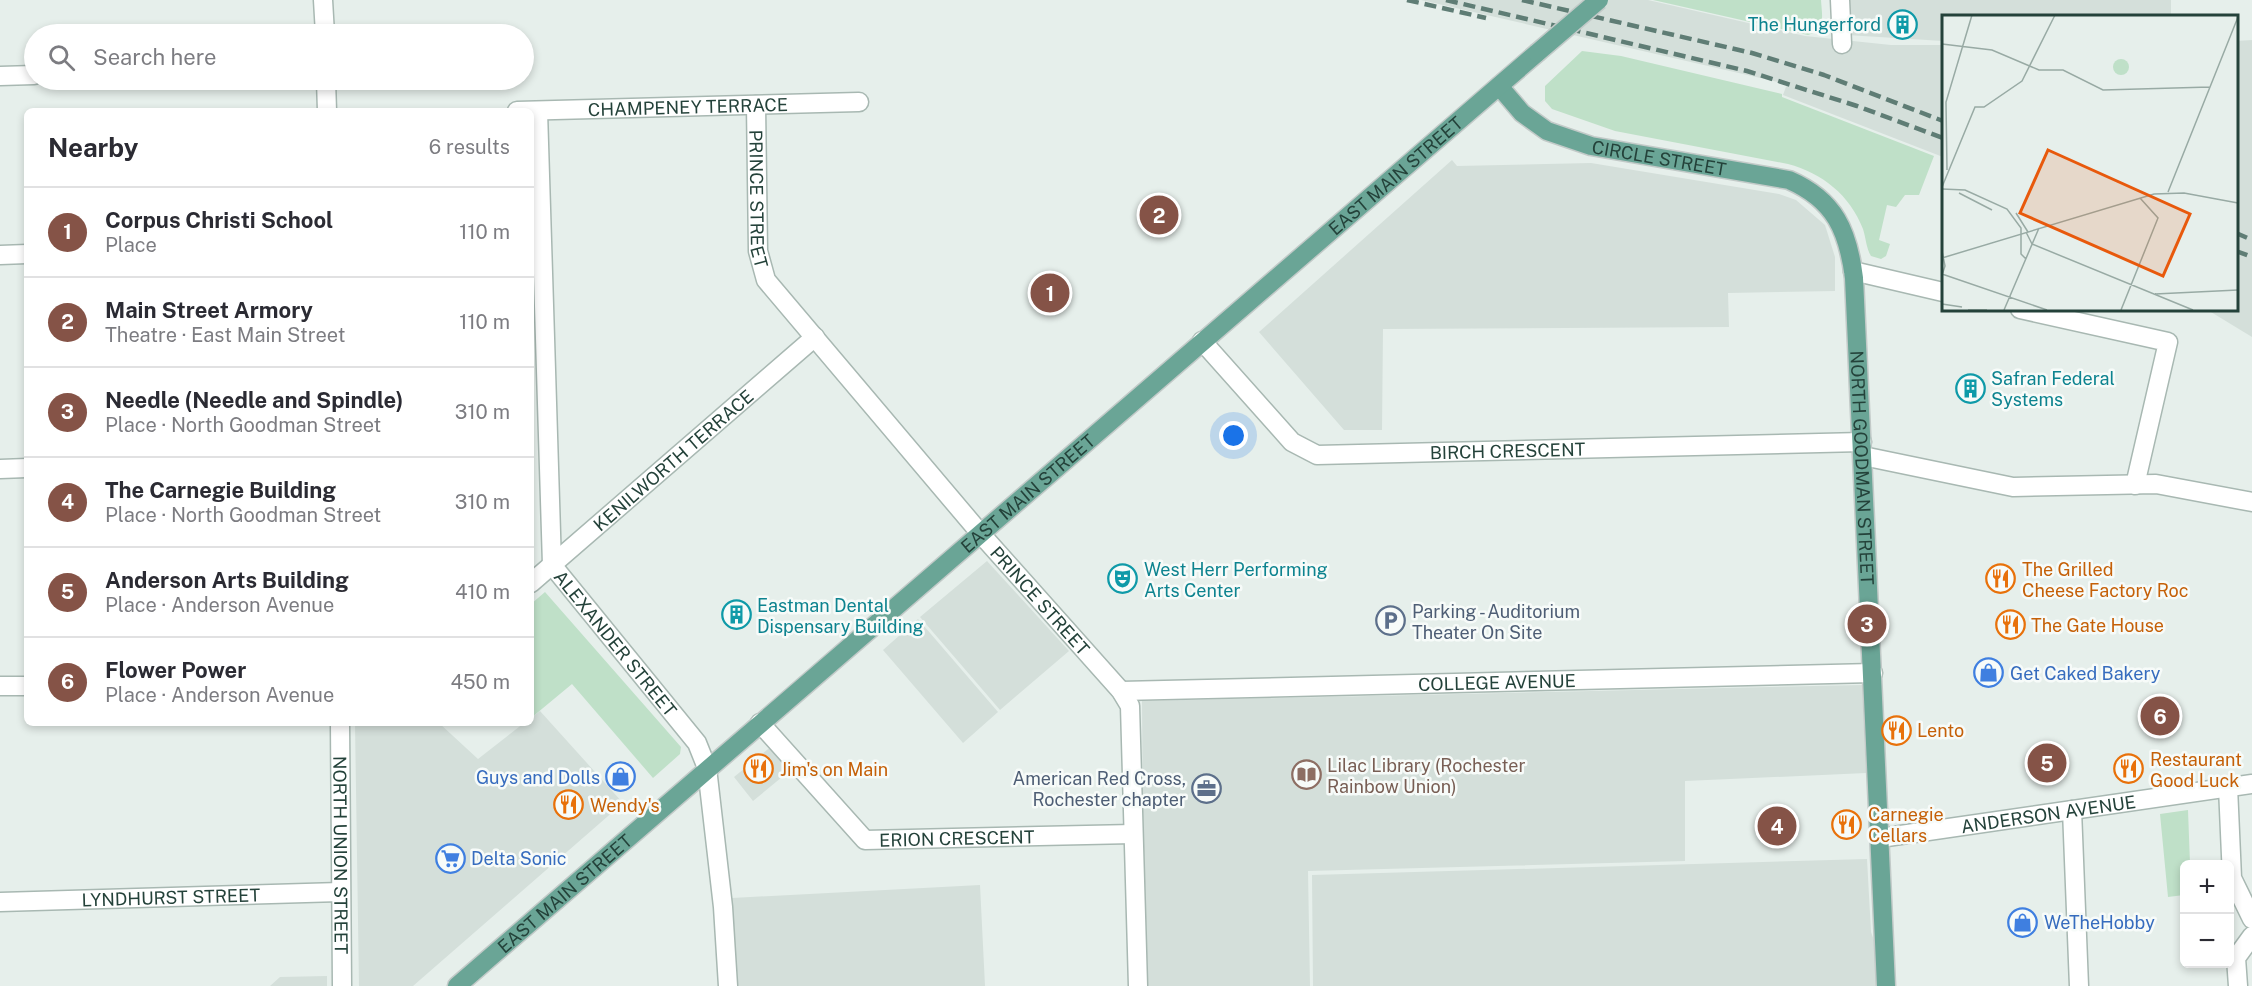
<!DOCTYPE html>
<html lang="en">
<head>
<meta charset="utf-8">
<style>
	body { margin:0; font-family:"Public Sans",sans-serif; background:#f7f7f7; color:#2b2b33 }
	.controls { position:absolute; right:18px; bottom:18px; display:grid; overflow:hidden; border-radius:9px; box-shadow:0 3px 9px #0003 }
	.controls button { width:54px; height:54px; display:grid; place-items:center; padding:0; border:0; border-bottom:2px solid #e1e1e2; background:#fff; color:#2b2b33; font:30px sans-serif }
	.you { position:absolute; left:1234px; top:436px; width:21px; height:21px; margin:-15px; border:4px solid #fff; border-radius:50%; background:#1a73e8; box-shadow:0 0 0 9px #1a73e833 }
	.badge { display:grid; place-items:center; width:39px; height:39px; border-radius:50%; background:#855347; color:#fff; font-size:20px; font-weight:700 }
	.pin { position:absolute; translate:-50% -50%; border:3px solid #fff; box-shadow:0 2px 6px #0006 }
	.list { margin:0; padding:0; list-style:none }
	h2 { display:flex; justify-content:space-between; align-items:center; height:78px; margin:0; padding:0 24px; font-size:26px }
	h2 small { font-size:20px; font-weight:400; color:#7c7c81 }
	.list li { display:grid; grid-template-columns:39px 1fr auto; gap:18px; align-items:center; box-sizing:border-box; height:90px; padding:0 24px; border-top:2px solid #e1e1e2 }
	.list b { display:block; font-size:22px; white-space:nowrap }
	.list p { margin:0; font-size:20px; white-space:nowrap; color:#7c7c81 }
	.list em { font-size:20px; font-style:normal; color:#7c7c81 }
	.icon { flex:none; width:33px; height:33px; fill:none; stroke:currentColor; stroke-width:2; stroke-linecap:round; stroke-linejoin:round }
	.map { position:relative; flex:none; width:2252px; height:986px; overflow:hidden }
	.search { position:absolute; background:#fff; box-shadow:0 3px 9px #0003; left:24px; top:24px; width:510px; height:66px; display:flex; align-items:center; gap:15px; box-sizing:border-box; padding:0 21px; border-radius:33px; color:#7c7c81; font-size:22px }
	.panel { position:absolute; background:#fff; box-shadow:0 3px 9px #0003; left:24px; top:108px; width:510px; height:618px; border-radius:9px }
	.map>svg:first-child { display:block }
</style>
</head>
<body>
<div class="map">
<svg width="2252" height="986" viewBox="0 0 2252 986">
	<rect width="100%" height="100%" fill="#e6efeb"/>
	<path fill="#d4dfda" d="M1421 0H1648L1805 36 1891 45H1943V157L1783 95 1787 84Z
		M1845 0H2171V16H1943V41L1847 35Z
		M2252 40V337L2206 309H2236V41Z
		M1452 160 1457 166 1591 163 1779 194 1796 200 1825 225 1835 257V291L1728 293 1729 327 1383 329 1382 430H1344L1259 332Z
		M987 561 1069 651 1000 710 920 617Z
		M918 619 998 712 963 743 883 650Z
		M1862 685 1866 773 1685 781V861L1308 871 1310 986H1144L1142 701Z
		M540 711 623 803 413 986H359L355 723H439L478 759 524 723H531V718Z
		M773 745 793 768 753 801 734 777Z
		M1867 859 1871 932 1876 946 1878 986H1313L1312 875Z
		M980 885 985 986H737L732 898Z
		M327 976V986H270L280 977Z"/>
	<path fill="#bfe0c8" d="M1653 0H1821C1822 16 1826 29 1808 35Z
		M1582 51 1621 56 1782 94V97L1934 156 1919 195H1905L1896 207 1887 205 1879 240 1890 244 1886 256 1881 259 1871 256C1866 248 1866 238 1863 229 1850 195 1822 173 1788 164L1615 131 1552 109 1545 101V86Z
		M545 592 681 747 680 754 653 778 572 684 531 718V604Z
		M2188 810 2190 864H2184V895L2168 897 2160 814Z"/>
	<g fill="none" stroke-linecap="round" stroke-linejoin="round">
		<defs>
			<g id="minor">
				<path d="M323 0 325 34"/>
				<path d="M1840 0 1842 44"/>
				<path d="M0 76 34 75"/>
				<path d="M326 80 327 111"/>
				<path id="s1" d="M756 105 758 251 766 280 980 533 1121 691 1130 706 1138 986"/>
				<path id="s2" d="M517 111 859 102"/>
				<path id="s3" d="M538 111 552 565 697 743 707 768 723 907 728 986"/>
				<path d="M0 255 27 254"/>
				<path d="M1853 271 1943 292"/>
				<path d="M2020 309 2168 342 2135 485"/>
				<path id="s4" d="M1202 341 1292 442 1317 455 1862 442"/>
				<path d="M1863 456 2013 487 2156 484 2252 502"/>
				<path d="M0 469 27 468"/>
				<path id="s5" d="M531 583 815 337"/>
				<path d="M0 686H27"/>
				<path id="s6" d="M1121 691 1873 673"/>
				<path id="s7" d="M340 723 342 986"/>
				<path id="s8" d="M760 723 865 840 1133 834"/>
				<path d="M2228 787 2232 878 2252 919"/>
				<path d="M2072 810 2079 986"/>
				<path id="s9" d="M1880 838 2252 784"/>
				<path id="s10" d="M0 902 340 892"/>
				<path d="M2238 986 2236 958 2252 936"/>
			</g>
			<g id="major">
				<path id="s11" d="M1499 86 1522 113 1547 131 1591 146 1789 180C1835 200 1848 231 1854 278L1886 986"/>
				<path id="s12" d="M457 986 1537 53"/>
			</g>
		</defs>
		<use href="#minor" stroke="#a8b8b2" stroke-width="21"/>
		<use href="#major" stroke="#c2cac8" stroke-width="21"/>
		<use href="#minor" stroke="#fff" stroke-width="18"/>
		<use href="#major" stroke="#6aa596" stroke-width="18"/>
		<path stroke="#5f7d75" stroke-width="4.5" stroke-dasharray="12 6" stroke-linecap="butt" d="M1407 0 1486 18
			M1446 0 1747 71 1857 106 1943 138
			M1522 0 1752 53 1824 75 1943 121
			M2236 233 2252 240
			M2236 251 2252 257"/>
		<defs>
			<path id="major-bridge" d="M1537 53 1599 0"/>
		</defs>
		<use href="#major-bridge" stroke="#c2cac8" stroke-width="21" stroke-linecap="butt"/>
		<use href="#major-bridge" stroke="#6aa596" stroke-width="18"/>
	</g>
	<defs>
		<symbol id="building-ring" viewBox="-11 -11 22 22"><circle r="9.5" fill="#f7fbf9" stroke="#0f9aa8" stroke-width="1.5"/><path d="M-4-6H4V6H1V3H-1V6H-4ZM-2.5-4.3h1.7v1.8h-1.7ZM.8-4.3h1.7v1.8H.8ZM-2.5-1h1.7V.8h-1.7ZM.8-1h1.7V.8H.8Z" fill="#0f9aa8"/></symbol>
		<symbol id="theatre-ring" viewBox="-11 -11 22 22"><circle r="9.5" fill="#f7fbf9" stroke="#0f9aa8" stroke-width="1.5"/><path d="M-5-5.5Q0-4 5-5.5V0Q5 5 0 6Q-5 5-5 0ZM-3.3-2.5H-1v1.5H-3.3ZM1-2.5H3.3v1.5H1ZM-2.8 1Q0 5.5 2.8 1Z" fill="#0f9aa8"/></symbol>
		<symbol id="restaurant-ring" viewBox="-11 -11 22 22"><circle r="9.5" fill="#f7fbf9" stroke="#e8710a" stroke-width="1.5"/><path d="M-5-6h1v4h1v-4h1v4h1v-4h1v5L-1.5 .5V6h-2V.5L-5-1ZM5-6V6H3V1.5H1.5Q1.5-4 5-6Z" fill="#e8710a"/></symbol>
		<symbol id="parking-ring" viewBox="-11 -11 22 22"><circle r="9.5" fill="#f7fbf9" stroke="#5c6f8a" stroke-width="1.5"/><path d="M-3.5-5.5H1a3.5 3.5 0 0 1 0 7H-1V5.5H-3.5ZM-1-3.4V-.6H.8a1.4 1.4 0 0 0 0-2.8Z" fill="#5c6f8a"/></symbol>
		<symbol id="shop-ring" viewBox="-11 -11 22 22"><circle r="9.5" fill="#f7fbf9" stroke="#3f7fe0" stroke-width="1.5"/><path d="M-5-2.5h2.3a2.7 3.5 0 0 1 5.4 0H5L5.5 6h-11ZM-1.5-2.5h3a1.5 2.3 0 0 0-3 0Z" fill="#3f7fe0"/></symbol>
		<symbol id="library-ring" viewBox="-11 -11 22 22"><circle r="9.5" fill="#f7fbf9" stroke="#8d6e63" stroke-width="1.5"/><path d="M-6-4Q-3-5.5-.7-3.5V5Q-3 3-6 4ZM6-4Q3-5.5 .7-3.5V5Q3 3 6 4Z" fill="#8d6e63"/></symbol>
		<symbol id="office-ring" viewBox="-11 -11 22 22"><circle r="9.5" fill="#f7fbf9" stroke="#5c6f8a" stroke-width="1.5"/><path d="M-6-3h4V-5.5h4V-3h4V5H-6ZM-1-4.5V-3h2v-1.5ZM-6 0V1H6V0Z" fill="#5c6f8a"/></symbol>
		<symbol id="supermarket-ring" viewBox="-11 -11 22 22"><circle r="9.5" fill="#f7fbf9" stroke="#3f7fe0" stroke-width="1.5"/><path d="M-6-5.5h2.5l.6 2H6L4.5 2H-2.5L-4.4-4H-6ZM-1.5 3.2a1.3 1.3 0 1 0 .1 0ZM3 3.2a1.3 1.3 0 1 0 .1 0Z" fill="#3f7fe0"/></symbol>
	</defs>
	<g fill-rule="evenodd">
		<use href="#building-ring" x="1886" y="8" width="33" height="33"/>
		<use href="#building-ring" x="1954" y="372" width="33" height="33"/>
		<use href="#theatre-ring" x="1106" y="562" width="33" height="33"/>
		<use href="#restaurant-ring" x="1984" y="562" width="33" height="33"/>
		<use href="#building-ring" x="720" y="598" width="33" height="33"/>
		<use href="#parking-ring" x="1374" y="604" width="33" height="33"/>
		<use href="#restaurant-ring" x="1994" y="608" width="33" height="33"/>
		<use href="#shop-ring" x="1972" y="656" width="33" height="33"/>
		<use href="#restaurant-ring" x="1880" y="714" width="33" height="33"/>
		<use href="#restaurant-ring" x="742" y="752" width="33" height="33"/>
		<use href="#restaurant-ring" x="2112" y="752" width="33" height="33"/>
		<use href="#library-ring" x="1290" y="758" width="33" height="33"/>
		<use href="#shop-ring" x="604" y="760" width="33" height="33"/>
		<use href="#office-ring" x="1190" y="772" width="33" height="33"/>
		<use href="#restaurant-ring" x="552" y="788" width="33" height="33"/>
		<use href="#restaurant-ring" x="1830" y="808" width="33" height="33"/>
		<use href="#supermarket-ring" x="434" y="842" width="33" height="33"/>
		<use href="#shop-ring" x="2006" y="906" width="33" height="33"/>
	</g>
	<g text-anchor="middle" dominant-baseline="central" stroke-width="5" stroke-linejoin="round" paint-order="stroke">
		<g font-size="18" fill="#0d838f" stroke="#f7fbf9" text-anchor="start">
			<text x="1881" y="24" text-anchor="end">The Hungerford</text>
			<text x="1991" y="378">Safran Federal<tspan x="1991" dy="21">Systems</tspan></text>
			<text x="1144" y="569">West Herr Performing<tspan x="1144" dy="21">Arts Center</tspan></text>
			<text x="757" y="605">Eastman Dental<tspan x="757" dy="21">Dispensary Building</tspan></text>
		</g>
		<g font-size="18" fill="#24423a" stroke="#f7fbf9">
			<text stroke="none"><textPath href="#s2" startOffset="171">CHAMPENEY TERRACE</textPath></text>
			<text stroke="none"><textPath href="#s11" startOffset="182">CIRCLE STREET</textPath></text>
			<text stroke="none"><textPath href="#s12" startOffset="1240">EAST MAIN STREET</textPath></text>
			<text stroke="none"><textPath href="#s1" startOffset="94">PRINCE STREET</textPath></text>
			<text stroke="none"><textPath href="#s4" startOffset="354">BIRCH CRESCENT</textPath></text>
			<text stroke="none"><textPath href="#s5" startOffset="188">KENILWORTH TERRACE</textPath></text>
			<text stroke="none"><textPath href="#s11" startOffset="628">NORTH GOODMAN STREET</textPath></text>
			<text stroke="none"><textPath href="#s12" startOffset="754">EAST MAIN STREET</textPath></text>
			<text stroke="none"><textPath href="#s1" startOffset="598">PRINCE STREET</textPath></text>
			<text stroke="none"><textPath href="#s3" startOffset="555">ALEXANDER STREET</textPath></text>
			<text stroke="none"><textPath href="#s6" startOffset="376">COLLEGE AVENUE</textPath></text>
			<text stroke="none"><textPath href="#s9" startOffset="170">ANDERSON AVENUE</textPath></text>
			<text stroke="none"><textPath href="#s8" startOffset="249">ERION CRESCENT</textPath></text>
			<text stroke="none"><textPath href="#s7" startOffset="132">NORTH UNION STREET</textPath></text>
			<text stroke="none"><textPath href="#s12" startOffset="142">EAST MAIN STREET</textPath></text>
			<text stroke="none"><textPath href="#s10" startOffset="171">LYNDHURST STREET</textPath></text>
		</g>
		<g font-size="18" fill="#c56008" stroke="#f7fbf9" text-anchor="start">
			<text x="2022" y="569">The Grilled<tspan x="2022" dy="21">Cheese Factory Roc</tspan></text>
			<text x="2031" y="625">The Gate House</text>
			<text x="1917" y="730">Lento</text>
			<text x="2150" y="759">Restaurant<tspan x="2150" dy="21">Good Luck</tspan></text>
			<text x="780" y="769">Jim's on Main</text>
			<text x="590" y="805">Wendy's</text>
			<text x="1868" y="814">Carnegie<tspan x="1868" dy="21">Cellars</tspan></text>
		</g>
		<g font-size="18" fill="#4e5e75" stroke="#f7fbf9" text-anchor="start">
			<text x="1412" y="611">Parking - Auditorium<tspan x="1412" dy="21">Theater On Site</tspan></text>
			<text x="1186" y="778" text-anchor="end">American Red Cross,<tspan x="1186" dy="21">Rochester chapter</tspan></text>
		</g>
		<g font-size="18" fill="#366cbe" stroke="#f7fbf9" text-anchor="start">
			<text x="2010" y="673">Get Caked Bakery</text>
			<text x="600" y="777" text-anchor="end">Guys and Dolls</text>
			<text x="471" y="858">Delta Sonic</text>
			<text x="2044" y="922">WeTheHobby</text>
		</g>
		<g font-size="18" fill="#785e54" stroke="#f7fbf9" text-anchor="start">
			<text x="1327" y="765">Lilac Library (Rochester<tspan x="1327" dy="21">Rainbow Union)</tspan></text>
		</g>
	</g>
	<g transform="translate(1942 15)">
		<rect width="296" height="296" fill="#e6efeb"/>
		<path d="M171 52a8 8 0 1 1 16 0a8 8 0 1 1-16 0Z" fill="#bfe0c8"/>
		<path fill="none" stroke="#98aaa4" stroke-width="1.5" d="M0 29 50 35 97 55H121L161 75 268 72M5 155 4 87 30 0M0 172 33 92H42L80 66 113 0M0 174 23 175 65 194 79 213V239L84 244M226 177 296 2M17 178 50 195M74 198 86 217M84 217 90 229 251 295M0 236 3 251 0 260M0 243 212 179 242 178 296 188M0 259 105 295M213 279 296 275M0 289 20 292M26 295H45M62 295 97 213M179 295 216 203 198 183"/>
		<path fill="#e8590c" fill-opacity="0.15" stroke="#e8590c" stroke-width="3" d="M106 135 248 199 221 261 78 198Z"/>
		<rect width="296" height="296" fill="none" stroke="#24423a" stroke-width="3"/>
	</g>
</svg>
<div class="controls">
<button>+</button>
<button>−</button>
</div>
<div class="you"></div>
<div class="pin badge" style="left:1050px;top:293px">1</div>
<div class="pin badge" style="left:1159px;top:215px">2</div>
<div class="pin badge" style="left:1867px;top:624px">3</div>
<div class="pin badge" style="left:1777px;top:826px">4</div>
<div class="pin badge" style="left:2047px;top:763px">5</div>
<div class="pin badge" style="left:2160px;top:716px">6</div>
<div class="search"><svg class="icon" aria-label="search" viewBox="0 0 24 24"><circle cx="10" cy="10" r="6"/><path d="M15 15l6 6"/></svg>Search here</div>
<section class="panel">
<h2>Nearby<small>6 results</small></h2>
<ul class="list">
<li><span class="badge">1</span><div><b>Corpus Christi School</b><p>Place</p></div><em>110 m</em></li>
<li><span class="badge">2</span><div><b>Main Street Armory</b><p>Theatre · East Main Street</p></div><em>110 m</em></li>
<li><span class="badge">3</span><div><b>Needle (Needle and Spindle)</b><p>Place · North Goodman Street</p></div><em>310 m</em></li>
<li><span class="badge">4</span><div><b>The Carnegie Building</b><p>Place · North Goodman Street</p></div><em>310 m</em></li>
<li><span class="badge">5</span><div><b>Anderson Arts Building</b><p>Place · Anderson Avenue</p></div><em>410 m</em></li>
<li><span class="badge">6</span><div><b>Flower Power</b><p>Place · Anderson Avenue</p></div><em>450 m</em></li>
</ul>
</section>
</div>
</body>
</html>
